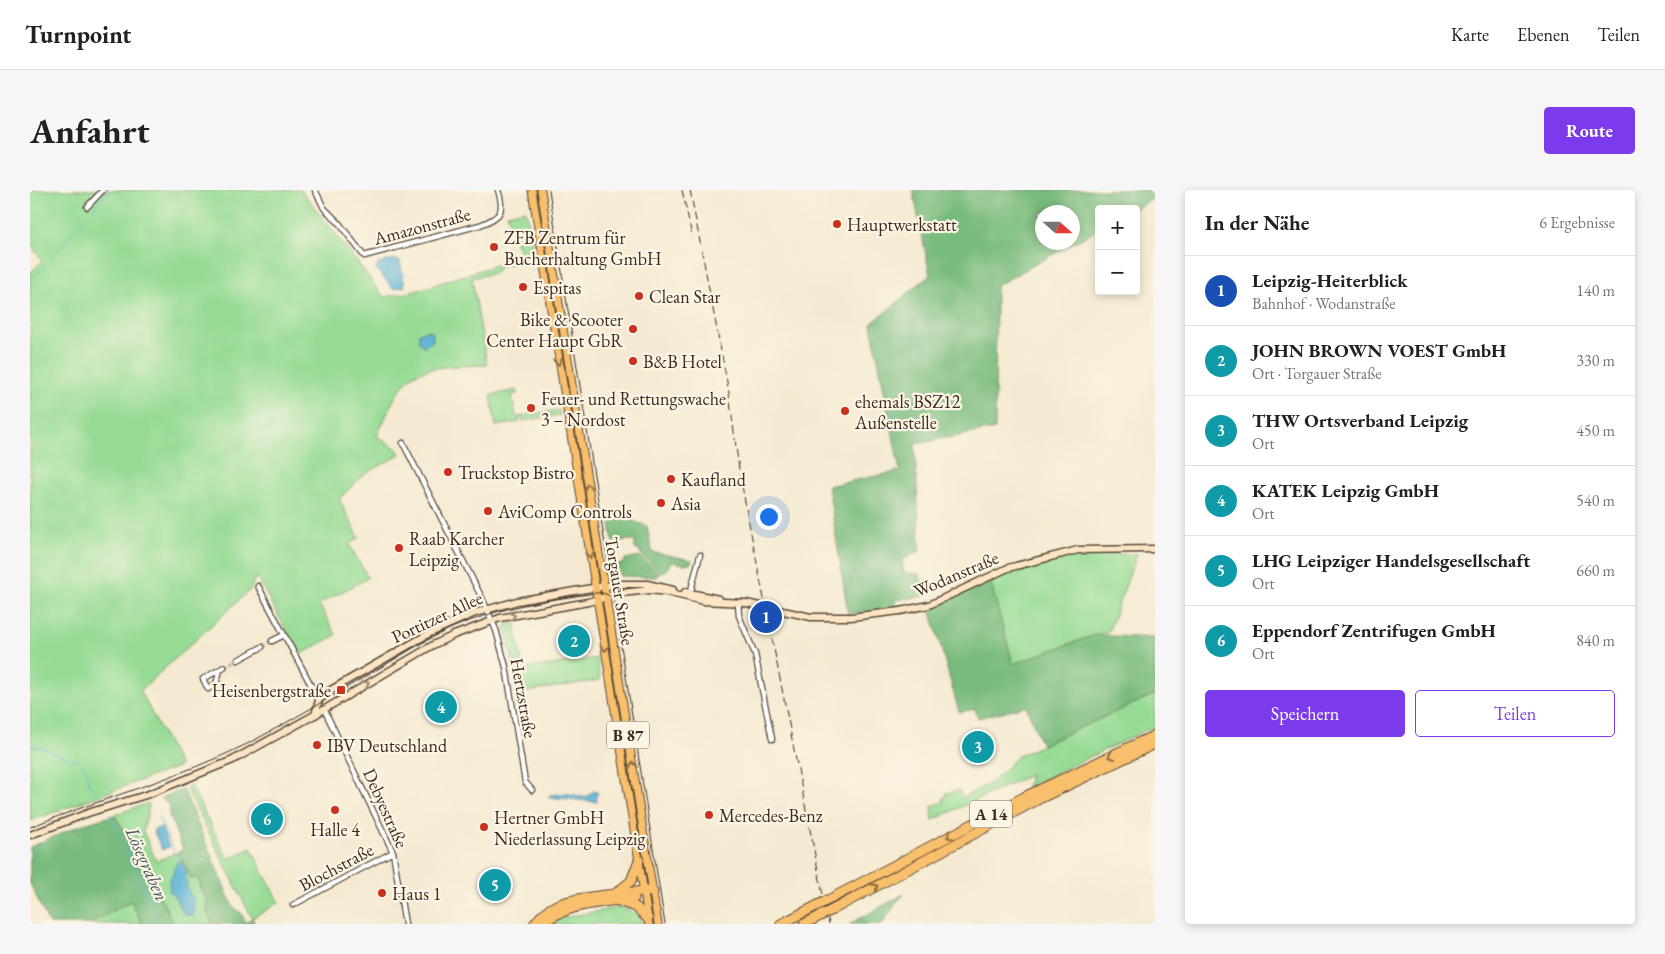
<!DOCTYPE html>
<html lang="de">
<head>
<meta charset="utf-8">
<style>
	body { margin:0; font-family:"EB Garamond",serif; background:#f6f6f6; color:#202124 }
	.controls { position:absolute; right:15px; top:15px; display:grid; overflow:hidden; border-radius:5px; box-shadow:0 2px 8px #0003 }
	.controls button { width:45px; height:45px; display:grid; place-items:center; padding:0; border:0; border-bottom:1px solid #e0e0e0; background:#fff; color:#202124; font:25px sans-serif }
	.compass { position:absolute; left:1005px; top:15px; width:45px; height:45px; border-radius:50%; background:#fff; box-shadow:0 2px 8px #0003; rotate:111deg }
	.you { position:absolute; left:738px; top:326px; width:18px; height:18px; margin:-12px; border:4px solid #fff; border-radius:50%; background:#1a73e8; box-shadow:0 0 0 8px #1a73e833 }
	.badge { display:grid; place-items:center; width:32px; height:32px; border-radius:50%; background:#7c3aed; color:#fff; font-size:16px; font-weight:700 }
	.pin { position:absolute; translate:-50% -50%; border:2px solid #fff; box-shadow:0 1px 5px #0006 }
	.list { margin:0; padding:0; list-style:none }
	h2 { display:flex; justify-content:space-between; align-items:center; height:65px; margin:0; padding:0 20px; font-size:21px }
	h2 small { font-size:16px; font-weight:400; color:#757577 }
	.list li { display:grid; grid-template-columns:32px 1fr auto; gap:15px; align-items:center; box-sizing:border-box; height:70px; padding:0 20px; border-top:1px solid #e0e0e0 }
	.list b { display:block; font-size:19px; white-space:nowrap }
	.list p { margin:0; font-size:16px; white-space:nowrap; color:#757577 }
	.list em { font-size:16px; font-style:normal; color:#757577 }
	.actions { display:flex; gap:10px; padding:15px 20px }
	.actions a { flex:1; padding:11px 0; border:1px solid #7c3aed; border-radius:5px; text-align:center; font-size:18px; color:#7c3aed }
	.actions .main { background:#7c3aed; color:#fff }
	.map { position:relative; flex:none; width:1125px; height:734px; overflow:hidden; border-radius:5px }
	header { display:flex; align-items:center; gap:30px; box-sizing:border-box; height:70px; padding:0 25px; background:#fff; border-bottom:1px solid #e0e0e0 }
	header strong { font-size:24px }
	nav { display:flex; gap:28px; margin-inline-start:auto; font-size:18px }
	.intro { display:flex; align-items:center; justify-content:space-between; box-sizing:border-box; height:120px; padding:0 30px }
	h1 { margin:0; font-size:35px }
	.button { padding:12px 22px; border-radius:5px; background:#7c3aed; color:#fff; font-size:18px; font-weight:700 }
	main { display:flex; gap:30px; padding:0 30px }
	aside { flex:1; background:#fff; border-radius:5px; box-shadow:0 2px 8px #0003 }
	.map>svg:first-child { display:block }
</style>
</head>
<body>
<header>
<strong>Turnpoint</strong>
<nav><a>Karte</a><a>Ebenen</a><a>Teilen</a></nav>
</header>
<div class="intro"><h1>Anfahrt</h1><a class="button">Route</a></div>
<main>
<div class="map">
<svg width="1125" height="734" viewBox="0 0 1125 734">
	<rect width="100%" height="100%" fill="#fcf5e5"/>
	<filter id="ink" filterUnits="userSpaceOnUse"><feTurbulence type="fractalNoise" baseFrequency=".02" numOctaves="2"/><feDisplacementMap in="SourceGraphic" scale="10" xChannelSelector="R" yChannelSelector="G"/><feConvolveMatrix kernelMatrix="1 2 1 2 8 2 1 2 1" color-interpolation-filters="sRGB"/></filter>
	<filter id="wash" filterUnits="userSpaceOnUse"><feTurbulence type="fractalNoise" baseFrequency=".0096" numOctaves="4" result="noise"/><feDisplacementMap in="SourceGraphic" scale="20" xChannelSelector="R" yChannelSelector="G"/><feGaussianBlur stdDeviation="1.12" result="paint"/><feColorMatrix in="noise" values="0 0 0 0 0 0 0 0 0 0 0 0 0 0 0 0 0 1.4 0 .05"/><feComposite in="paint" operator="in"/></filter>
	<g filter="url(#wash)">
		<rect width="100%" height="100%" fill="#f5ead1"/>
		<path fill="#96db94" stroke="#688259" d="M0 0H271L354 107 382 102 491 67 477 24 496 20 505 68 470 76 465 83 442 88 457 175C438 176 406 175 390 182 368 190 357 226 347 246L367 259 370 264 332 286 309 309 329 348 319 354 338 388 289 414 306 445 270 465 227 387 224 390 221 399 110 501 150 576 0 631V83L12 71 0 53Z
			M487 200V204L482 205 486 227 529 220 530 225 493 231V228H489L490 232 466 236 461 205Z
			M1028 364H1107L1078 443 1065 445 983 474 959 387Z
			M485 432 493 479 567 468 570 490 488 503 485 479 475 440 477 434Z
			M1125 504V536L997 597 1000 585 903 630 902 622V616L914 612 913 608 917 606 916 603 930 600 932 608 962 592 988 566Z
			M161 596 198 669 221 658 249 713 222 728 156 598Z
			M118 613 119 617 113 641 126 671 148 662C152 672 158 679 161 689L167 688 178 714 181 731 188 734H144L125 697 124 687 107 665 99 648 84 625Z
			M101 711 112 734H59Z
			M592 717 599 720 604 723 606 721 614 734H522L530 728Z"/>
		<path fill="#78bb7e" stroke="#5a724e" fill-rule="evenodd" d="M883 0H1125V8L1105 19H1069V39L966 96 965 239 885 254 890 361 872 370 874 383 890 384 895 406 865 410 866 418 818 424 798 296 870 281 841 134 900 85ZM1012 22H1042V52H1012Z
			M591 327 617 336 622 362 662 370 661 373 654 374 642 372 637 380 630 383 611 364 610 361 605 359V351L598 350 583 352 580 334Z
			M610 366 629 384 626 387 590 386 587 375 594 373 595 369Z
			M959 387 983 474 1065 445 1125 448V504L1012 555 996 516 948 528 945 519 929 522 900 418Z
			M153 599 203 717 212 724 215 733 222 728 225 734H188L181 731 177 722 178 714 168 688 161 689C158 679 152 672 148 662L153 660 139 625 140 616 131 608Z
			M84 625 99 648 107 665 124 687 125 697 144 734H112L101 711 59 734H19L0 693V657L48 636Z
			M874 704 865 715 852 734H820Z"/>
		<path fill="#58b1d5" stroke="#4a6e7a" d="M363 69 370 71 375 96 363 99 346 79 348 74Z
			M399 140 403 143V151L394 157 389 152V143Z
			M564 601 567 602 568 604 566 605 567 612 518 607 520 605 535 603 555 607Z
			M131 637 139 657 132 660 123 640Z
			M148 671 152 673 156 680 157 698 164 711 163 725H156C148 719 148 707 140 702L139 692Z"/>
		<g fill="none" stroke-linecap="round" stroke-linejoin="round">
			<path stroke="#58b1d5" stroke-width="1" d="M63 19 80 0
				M20 69 53 31
				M0 92 15 75
				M0 556C19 556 31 569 49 570L55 578 59 595 71 607
				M81 625 130 734
				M128 626 148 671
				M163 725 172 734"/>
		</g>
	</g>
	<g filter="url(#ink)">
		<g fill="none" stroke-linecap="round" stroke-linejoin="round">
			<path stroke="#d0c4ad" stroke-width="4.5" stroke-dasharray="4.5 2" stroke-linecap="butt" d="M232 457 242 451
				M194 477 208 470"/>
			<defs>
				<path id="street" d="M285 0 294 18 309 33 334 66 450 35C471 27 475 22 468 0
					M57 17 73 0
					M373 253 452 408 466 440 476 477 495 592 502 600
					M228 396 289 510
					M660 404 670 365
					M708 413 709 426 725 464 742 549
					M242 451 254 445
					M208 470 232 457
					M190 480 186 494 178 499 173 489 194 477
					M294 519 363 662 375 734
					M263 715 363 662"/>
				<path id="secondary" d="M655 402 689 409
					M285 525 289 510 299 501 400 443 445 423 487 411 556 399 590 394H617L643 400
					M0 645 58 623 119 604 203 570 288 523 403 455 424 445 470 428 558 412 591 403 620 400 637 402 673 411 716 413 781 427H821L870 421 899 415 978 378 1048 360 1125 359"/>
				<path id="primary" d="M502 0 619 734
					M511 0 628 734"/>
				<path id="highway" d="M586 703 601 691 609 670
					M800 709 994 607 1125 545
					M588 711 606 717 618 729
					M802 720 1011 608 1125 554
					M504 734C509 728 514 722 521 718 541 706 590 704 614 701L623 702
					M512 734C537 713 573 713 604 708
					M751 734 788 715
					M774 734 790 726"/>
			</defs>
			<use href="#street" stroke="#574739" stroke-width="7"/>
			<use href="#secondary" stroke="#574739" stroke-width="9"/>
			<use href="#primary" stroke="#574739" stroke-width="9"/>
			<use href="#highway" stroke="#574739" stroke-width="11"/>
			<use href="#street" stroke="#fff" stroke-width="4.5"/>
			<use href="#secondary" stroke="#fce5c4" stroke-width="6"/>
			<use href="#primary" stroke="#f8bf6c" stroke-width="7"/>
			<use href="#highway" stroke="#f8bf6c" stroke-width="9"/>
			<path stroke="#3b2a1e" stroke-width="1" d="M519 0 635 734
				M0 637C73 608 149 588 219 553 267 528 313 499 360 472 388 455 416 438 448 428 486 414 526 409 566 403 574 402 582 405 585 413"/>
			<path stroke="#3b2a1e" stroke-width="1" stroke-dasharray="8 4" stroke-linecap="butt" d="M652 0 662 46
				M660 0 698 197 709 279 717 323 793 705
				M798 729 799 734"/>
			<defs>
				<path id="highway-bridge" d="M788 715 800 709
					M790 726 802 720"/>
			</defs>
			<use href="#highway-bridge" stroke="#574739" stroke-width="11" stroke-linecap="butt"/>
			<use href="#highway-bridge" stroke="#f8bf6c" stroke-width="9"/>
		</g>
		<defs><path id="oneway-chevron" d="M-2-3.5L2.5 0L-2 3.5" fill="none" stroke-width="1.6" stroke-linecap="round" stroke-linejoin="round" transform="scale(1.25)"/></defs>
		<g stroke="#906d41">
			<use href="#oneway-chevron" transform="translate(528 172) rotate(81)"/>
			<use href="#oneway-chevron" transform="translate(558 297) rotate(-99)"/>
			<use href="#oneway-chevron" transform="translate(560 365) rotate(81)"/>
			<use href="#oneway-chevron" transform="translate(575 458) rotate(82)"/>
			<use href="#oneway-chevron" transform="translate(1081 566) rotate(155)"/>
			<use href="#oneway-chevron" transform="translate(603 575) rotate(-99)"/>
			<use href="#oneway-chevron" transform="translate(920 646) rotate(152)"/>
			<use href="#oneway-chevron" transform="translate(845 697) rotate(-28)"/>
		</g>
		<g stroke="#9c8871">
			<use href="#oneway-chevron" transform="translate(482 426) rotate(-12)"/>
			<use href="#oneway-chevron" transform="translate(336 494) rotate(-31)"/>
		</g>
	</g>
	<g fill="#c8321e" stroke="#fcf5e5" stroke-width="2">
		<circle cx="807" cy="34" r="5"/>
		<circle cx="464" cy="57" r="5"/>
		<circle cx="493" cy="97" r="5"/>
		<circle cx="609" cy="106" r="5"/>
		<circle cx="603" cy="139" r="5"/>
		<circle cx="603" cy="171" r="5"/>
		<circle cx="501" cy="218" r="5"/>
		<circle cx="815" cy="221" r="5"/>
		<circle cx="418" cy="282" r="5"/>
		<circle cx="641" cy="289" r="5"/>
		<circle cx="631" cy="313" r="5"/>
		<circle cx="458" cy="321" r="5"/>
		<circle cx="369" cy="358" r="5"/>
		<rect x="306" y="495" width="10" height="10" rx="2.5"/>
		<circle cx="287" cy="555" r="5"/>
		<circle cx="305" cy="620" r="5"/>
		<circle cx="679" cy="625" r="5"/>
		<circle cx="454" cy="637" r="5"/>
		<circle cx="352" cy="703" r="5"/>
	</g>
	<g text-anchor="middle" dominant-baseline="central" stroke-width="4.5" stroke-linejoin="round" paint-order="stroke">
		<g fill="#fcf5e5" stroke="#75675a" stroke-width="1">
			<rect x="577" y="531.5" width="42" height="27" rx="4"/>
			<rect x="940" y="610.5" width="42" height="27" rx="4"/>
		</g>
		<g font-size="16" font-weight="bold" fill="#3b2a1e">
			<text x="598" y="545">B 87</text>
			<text x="961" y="624">A 14</text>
		</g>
		<g font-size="18" fill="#3b2a1e" stroke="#fcf5e5" text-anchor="start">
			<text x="817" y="34">Hauptwerkstatt</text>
			<text x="474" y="47">ZFB Zentrum für<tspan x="474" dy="21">Bucherhaltung GmbH</tspan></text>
			<text x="503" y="97">Espitas</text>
			<text x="619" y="106">Clean Star</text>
			<text x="593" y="129" text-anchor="end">Bike &amp; Scooter<tspan x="593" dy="21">Center Haupt GbR</tspan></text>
			<text x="613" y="171">B&amp;B Hotel</text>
			<text x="511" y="208">Feuer- und Rettungswache<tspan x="511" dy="21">3 – Nordost</tspan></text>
			<text x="825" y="211">ehemals BSZ12<tspan x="825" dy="21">Außenstelle</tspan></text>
			<text x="428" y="282">Truckstop Bistro</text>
			<text x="651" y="289">Kaufland</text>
			<text x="641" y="313">Asia</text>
			<text x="468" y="321">AviComp Controls</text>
			<text x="379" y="348">Raab Karcher<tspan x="379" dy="21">Leipzig</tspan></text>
			<text x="301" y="500" text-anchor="end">Heisenbergstraße</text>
			<text x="297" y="555">IBV Deutschland</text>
			<text x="689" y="625">Mercedes-Benz</text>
			<text x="464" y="627">Hertner GmbH<tspan x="464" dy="21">Niederlassung Leipzig</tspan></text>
			<text x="305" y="639" text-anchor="middle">Halle 4</text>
			<text x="362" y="703">Haus 1</text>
		</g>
		<g font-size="18" fill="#3b2a1e" stroke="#fcf5e5">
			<text transform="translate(392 36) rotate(-15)">Amazonstraße</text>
			<text transform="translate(926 384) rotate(-23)">Wodanstraße</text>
			<text transform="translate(590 401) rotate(81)">Torgauer Straße</text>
			<text transform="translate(407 427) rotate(-25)">Portitzer Allee</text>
			<text transform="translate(494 508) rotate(80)">Hertzstraße</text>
			<text transform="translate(356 618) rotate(66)">Debyestraße</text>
			<text transform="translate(306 677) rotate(-28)">Blochstraße</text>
		</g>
		<g font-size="19" font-style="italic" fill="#45595e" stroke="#fcf5e5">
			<text transform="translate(117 674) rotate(66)">Lösegraben</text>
		</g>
	</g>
</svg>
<div class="controls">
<button>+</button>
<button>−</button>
</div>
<svg class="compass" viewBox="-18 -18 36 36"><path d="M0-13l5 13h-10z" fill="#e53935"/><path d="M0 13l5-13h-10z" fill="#757577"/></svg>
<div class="you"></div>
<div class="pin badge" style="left:736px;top:427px;background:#1a4fb4">1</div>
<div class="pin badge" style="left:544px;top:451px;background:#0f9aa8">2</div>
<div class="pin badge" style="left:948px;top:557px;background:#0f9aa8">3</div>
<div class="pin badge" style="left:411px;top:517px;background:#0f9aa8">4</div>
<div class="pin badge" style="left:465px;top:695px;background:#0f9aa8">5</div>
<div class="pin badge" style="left:237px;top:629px;background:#0f9aa8">6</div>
</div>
<aside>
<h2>In der Nähe<small>6 Ergebnisse</small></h2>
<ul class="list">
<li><span class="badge" style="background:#1a4fb4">1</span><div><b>Leipzig-Heiterblick</b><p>Bahnhof · Wodanstraße</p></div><em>140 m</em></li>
<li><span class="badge" style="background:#0f9aa8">2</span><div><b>JOHN BROWN VOEST GmbH</b><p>Ort · Torgauer Straße</p></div><em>330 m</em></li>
<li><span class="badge" style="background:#0f9aa8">3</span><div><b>THW Ortsverband Leipzig</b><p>Ort</p></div><em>450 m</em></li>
<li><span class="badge" style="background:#0f9aa8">4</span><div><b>KATEK Leipzig GmbH</b><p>Ort</p></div><em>540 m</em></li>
<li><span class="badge" style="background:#0f9aa8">5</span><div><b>LHG Leipziger Handelsgesellschaft</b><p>Ort</p></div><em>660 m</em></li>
<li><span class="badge" style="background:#0f9aa8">6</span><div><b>Eppendorf Zentrifugen GmbH</b><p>Ort</p></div><em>840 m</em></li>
</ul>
<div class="actions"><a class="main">Speichern</a><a>Teilen</a></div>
</aside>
</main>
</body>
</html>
